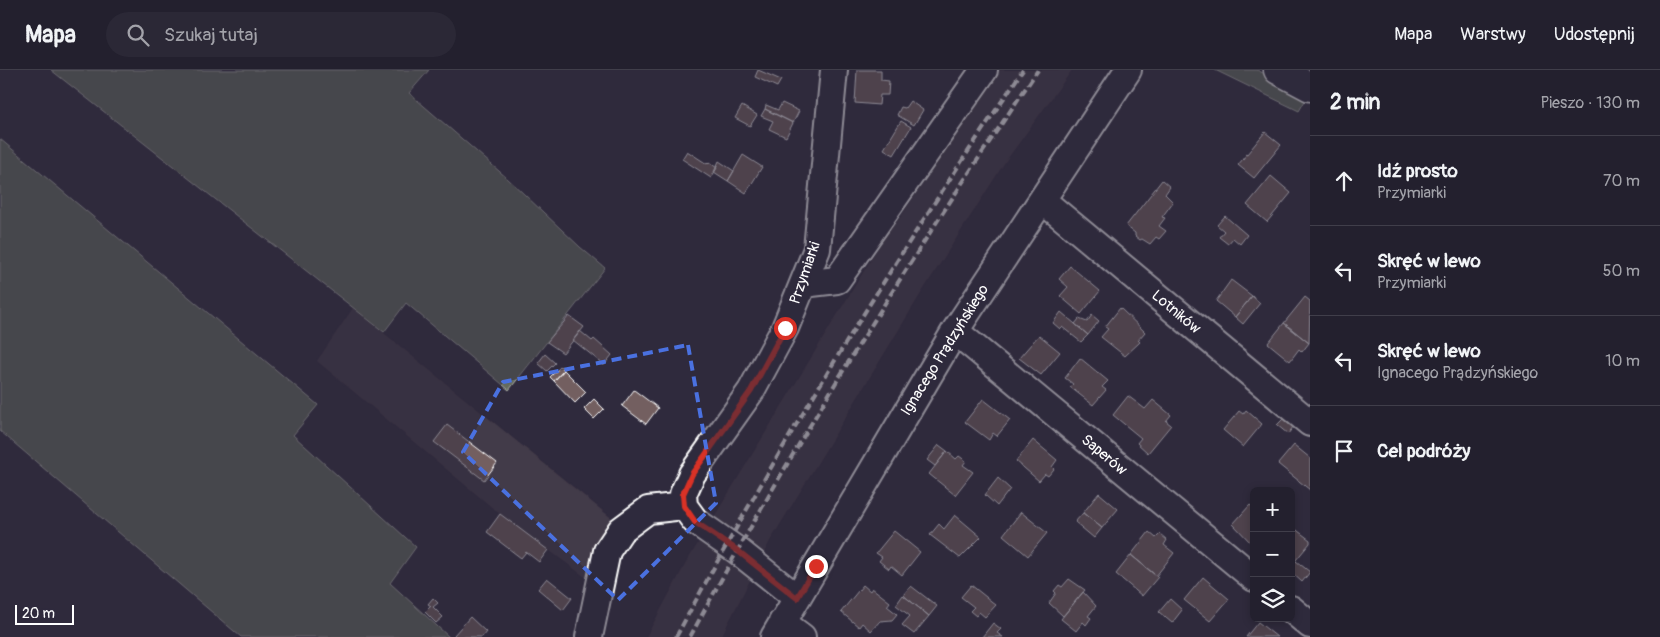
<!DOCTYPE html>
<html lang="pl">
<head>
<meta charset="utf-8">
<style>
	body { margin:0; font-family:Pangolin,sans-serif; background:#2b2836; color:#f1f3f6 }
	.controls { position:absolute; right:15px; bottom:15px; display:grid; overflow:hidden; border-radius:8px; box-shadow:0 2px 8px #0003 }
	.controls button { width:45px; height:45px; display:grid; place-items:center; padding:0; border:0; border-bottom:1px solid #403e4a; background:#23202e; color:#f1f3f6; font:25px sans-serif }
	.scale { position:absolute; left:15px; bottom:12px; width:59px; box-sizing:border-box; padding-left:5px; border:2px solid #fff; border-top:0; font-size:14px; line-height:18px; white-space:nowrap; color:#fff; -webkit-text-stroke:4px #2f2a3d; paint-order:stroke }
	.stop { position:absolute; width:15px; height:15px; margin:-11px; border:4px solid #d93025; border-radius:50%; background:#fff }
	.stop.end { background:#d93025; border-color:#fff; box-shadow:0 1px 5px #0008 }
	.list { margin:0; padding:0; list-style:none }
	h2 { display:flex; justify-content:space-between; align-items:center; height:65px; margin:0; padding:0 20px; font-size:21px }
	h2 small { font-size:16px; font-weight:400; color:#a3a3aa }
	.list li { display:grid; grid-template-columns:32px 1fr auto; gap:15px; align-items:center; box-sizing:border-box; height:90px; padding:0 20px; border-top:1px solid #403e4a }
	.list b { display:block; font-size:19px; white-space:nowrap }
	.list p { margin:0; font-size:16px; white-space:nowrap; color:#a3a3aa }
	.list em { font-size:16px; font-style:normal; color:#a3a3aa }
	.icon { flex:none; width:28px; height:28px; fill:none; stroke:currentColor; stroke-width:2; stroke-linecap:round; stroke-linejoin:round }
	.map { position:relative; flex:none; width:1310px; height:567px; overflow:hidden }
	header { display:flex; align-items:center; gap:30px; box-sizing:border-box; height:70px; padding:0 25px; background:#23202e; border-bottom:1px solid #403e4a }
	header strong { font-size:24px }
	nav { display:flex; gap:28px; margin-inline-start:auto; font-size:18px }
	.search { width:350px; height:45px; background:#2b2836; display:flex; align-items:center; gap:12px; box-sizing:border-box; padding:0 18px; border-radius:28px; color:#a3a3aa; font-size:19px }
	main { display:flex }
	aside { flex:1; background:#23202e }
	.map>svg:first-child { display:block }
</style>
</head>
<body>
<header>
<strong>Mapa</strong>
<div class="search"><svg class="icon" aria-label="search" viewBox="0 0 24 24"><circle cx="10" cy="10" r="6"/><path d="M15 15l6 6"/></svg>Szukaj tutaj</div>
<nav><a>Mapa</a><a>Warstwy</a><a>Udostępnij</a></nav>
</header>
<main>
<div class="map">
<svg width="1310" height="567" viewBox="0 0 1310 567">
	<rect width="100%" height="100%" fill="#2f2a3d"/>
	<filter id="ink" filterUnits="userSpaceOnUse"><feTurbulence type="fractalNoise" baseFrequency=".02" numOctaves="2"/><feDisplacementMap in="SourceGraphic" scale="10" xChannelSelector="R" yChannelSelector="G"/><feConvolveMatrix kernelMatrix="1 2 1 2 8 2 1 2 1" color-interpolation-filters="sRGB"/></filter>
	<g filter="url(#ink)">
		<path fill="#433a48" d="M999 0H1072L1005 92 920 225 770 471 721 567H646L686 493 889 160 900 148Z
			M353 238 615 451 592 512 500 444 317 291Z"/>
		<path fill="#636b5e" stroke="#b1b5ae" d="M51 0H429L409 23 507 108 580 177 605 198 509 320 406 233 384 262Z
			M1215 0H1257L1306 25V29L1299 41Z
			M0 69 318 335 293 365 416 477 390 513 449 567H241L0 361Z"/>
		<path fill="#735e60" stroke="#fff" d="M758 0 781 10 777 17 755 7Z
			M857 0H881V10L889 11 888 25H880L879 35 855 33Z
			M910 31 923 40 914 55 897 45 901 37 905 38Z
			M782 33 799 41 793 53 765 39 766 35 778 40Z
			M742 36 757 45 750 56 735 48Z
			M765 39 793 53 786 67 769 59 773 51 761 46Z
			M901 51 911 57 894 85 884 79Z
			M1265 62 1281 75 1254 108 1238 95Z
			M687 81 707 94 709 92 717 98 711 108 682 89Z
			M743 85 762 97 746 123 728 111Z
			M719 91 734 101 728 111 714 102Z
			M1271 106 1291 123 1267 152 1247 135Z
			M1162 110 1170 117 1165 124 1173 132 1162 147 1165 148 1159 156 1166 161 1159 169 1156 167 1150 174 1142 169 1140 170 1135 166V163L1126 156Z
			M1225 146 1247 165 1240 174 1233 168 1228 174 1219 167 1224 161 1217 155Z
			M1070 196 1100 221 1081 244 1060 226 1068 217 1059 209Z
			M1231 210 1252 226 1235 247 1216 231Z
			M1252 226 1260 233 1243 254 1235 247Z
			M1305 227 1310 231 1309 273 1284 253Z
			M1120 238 1145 262 1138 270 1140 272 1125 286 1101 267 1108 259 1105 257Z
			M1061 242 1088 265 1081 272 1062 257 1060 259 1053 253Z
			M1092 245 1099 251 1088 265 1075 254 1079 249 1087 252Z
			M569 246 584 257 563 283 547 272Z
			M1284 253 1309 273 1302 282 1299 279 1290 291 1268 273Z
			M580 261 592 271 594 269 612 285 604 295 573 270Z
			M1039 265 1060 282 1041 305 1019 288Z
			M545 284 555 293 547 301 538 293Z
			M1080 288 1108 311 1102 317 1106 320 1093 335 1070 317 1073 314 1065 308Z
			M561 296 564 300 554 311 550 307Z
			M564 300 586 322 575 333 554 311Z
			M634 320 658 338 646 354 622 336Z
			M1128 326 1145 339 1153 330 1171 345 1166 351 1171 355 1148 383 1137 373 1141 368 1113 345Z
			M594 329 604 339 594 349 584 339Z
			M983 329 1010 350 997 366 993 363 989 370 965 352Z
			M1246 340 1262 354 1243 377 1223 360 1239 341 1243 344Z
			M1283 349 1293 357 1288 364 1277 355Z
			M447 355 497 393 484 410 434 372Z
			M1033 370 1057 390 1052 397 1054 399 1048 406 1045 404 1039 411 1016 391Z
			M939 375 947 381 935 396 927 390Z
			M1294 375 1310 388V420L1278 394Z
			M947 381 956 389 959 386 966 391 963 395 973 402 955 425 929 404Z
			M998 408 1010 419 997 436 985 425Z
			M1099 423 1118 439 1102 458 1083 443Z
			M1250 435 1254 438 1252 474 1233 454Z
			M1021 442 1047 463 1028 486 1003 465Z
			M1083 443 1102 458 1094 468 1075 452Z
			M500 444 548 480 539 492 526 482 521 488 487 462Z
			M955 445 981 467 960 488 930 465 939 454 944 459Z
			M1294 458 1310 470V473L1291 496V462Z
			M894 461 920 482 902 505 891 496 889 499 879 491 882 487 876 483Z
			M1149 462 1156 468 1160 464 1167 470 1164 475 1174 483 1156 506 1131 485Z
			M1131 485 1158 507 1142 526 1116 504Z
			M1296 491 1310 502 1302 512 1291 502V496Z
			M1203 507 1229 529 1210 551 1184 530Z
			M547 508 572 528 563 540 538 519Z
			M1069 509 1085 520 1063 546 1049 533 1056 523 1054 521 1059 515 1062 517Z
			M863 515 870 521 872 518 890 532 887 536 897 544 892 550 880 551 871 561 862 553 859 557 841 542Z
			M971 515 996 535 985 547 979 542 976 546 970 541 974 537 961 527Z
			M911 516 937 536 929 546 903 525Z
			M1083 522 1096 536 1088 546 1091 548 1086 555 1083 552 1076 561 1061 549Z
			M903 525 929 546 914 564 902 555 910 546 896 535Z
			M433 528 438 533 433 537 443 547 436 553 425 542 431 536 428 534Z
			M1170 529 1182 540 1172 553 1159 542Z
			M470 547 486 562 482 567H456L454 565Z
			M1258 552 1277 567H1246Z
			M993 553 1001 559 997 563 1003 567H982Z"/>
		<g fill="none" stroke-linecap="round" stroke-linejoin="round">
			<defs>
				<path id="minor" d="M1042 130 1310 353
					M803 214 837 210 984 0
					M955 261 1254 508
					M797 528 738 481 695 451 684 436 683 424 692 404 751 321 785 258 817 179 834 0
					M1291 539 1310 555
					M782 552 802 567
					M589 567 607 481 621 460 648 440 684 436
					M774 567 955 261 1128 0"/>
				<path id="major" d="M1278 0 1310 17"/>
			</defs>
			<use href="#minor" stroke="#fff" stroke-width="30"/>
			<use href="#major" stroke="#fff" stroke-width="31"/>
			<use href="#minor" stroke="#2f2a3d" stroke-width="26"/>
			<use href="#major" stroke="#2f2a3d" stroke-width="28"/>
			<path stroke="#fff" stroke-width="4" stroke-dasharray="8 4" stroke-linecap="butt" d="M676 567C781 372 898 183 1023 0
				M690 567C795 372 913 183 1038 0"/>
		</g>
	</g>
	<g fill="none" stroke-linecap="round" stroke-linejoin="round" filter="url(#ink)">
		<path stroke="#d93025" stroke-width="6" d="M785 258 751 321 692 404 683 424 684 436 695 452 738 481 797 528 816 496"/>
	</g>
	<path d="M0 0H1310V567H0ZM688 275 716 433 618 530 463 382 503 312Z" fill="#2f2a3d" fill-opacity=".55" fill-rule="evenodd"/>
	<path fill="none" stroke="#4a71e0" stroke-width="4" stroke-dasharray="10 6" stroke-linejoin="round" d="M688 275 716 433 618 530 463 382 503 312Z"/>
	<g text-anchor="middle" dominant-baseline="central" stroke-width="4" stroke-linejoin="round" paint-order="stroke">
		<g font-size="15" fill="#fff" stroke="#2f2a3d">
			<text transform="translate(805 203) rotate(-71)">Przymiarki</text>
			<text transform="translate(1176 242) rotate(40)">Lotników</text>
			<text transform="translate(945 280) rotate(-58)">Ignacego Prądzyńskiego</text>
			<text transform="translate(1104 385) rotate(40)">Saperów</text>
		</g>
	</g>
</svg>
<div class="controls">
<button>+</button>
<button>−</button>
<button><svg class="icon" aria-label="layers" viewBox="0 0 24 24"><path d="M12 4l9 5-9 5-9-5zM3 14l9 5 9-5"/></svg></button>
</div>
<div class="scale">20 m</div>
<div class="stop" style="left:785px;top:258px"></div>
<div class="stop end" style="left:816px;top:496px"></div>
</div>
<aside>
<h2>2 min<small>Pieszo · 130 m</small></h2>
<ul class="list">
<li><svg class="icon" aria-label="ahead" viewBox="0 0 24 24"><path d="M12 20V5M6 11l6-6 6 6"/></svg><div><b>Idź prosto</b><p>Przymiarki</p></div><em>70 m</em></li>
<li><svg class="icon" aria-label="left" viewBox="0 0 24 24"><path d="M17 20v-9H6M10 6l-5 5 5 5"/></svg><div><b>Skręć w lewo</b><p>Przymiarki</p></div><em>50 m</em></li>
<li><svg class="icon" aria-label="left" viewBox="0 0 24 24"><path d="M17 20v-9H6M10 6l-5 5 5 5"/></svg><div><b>Skręć w lewo</b><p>Ignacego Prądzyńskiego</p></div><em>10 m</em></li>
<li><svg class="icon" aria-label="arrive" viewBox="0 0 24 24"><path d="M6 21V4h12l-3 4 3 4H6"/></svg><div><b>Cel podróży</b></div></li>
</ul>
</aside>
</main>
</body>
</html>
